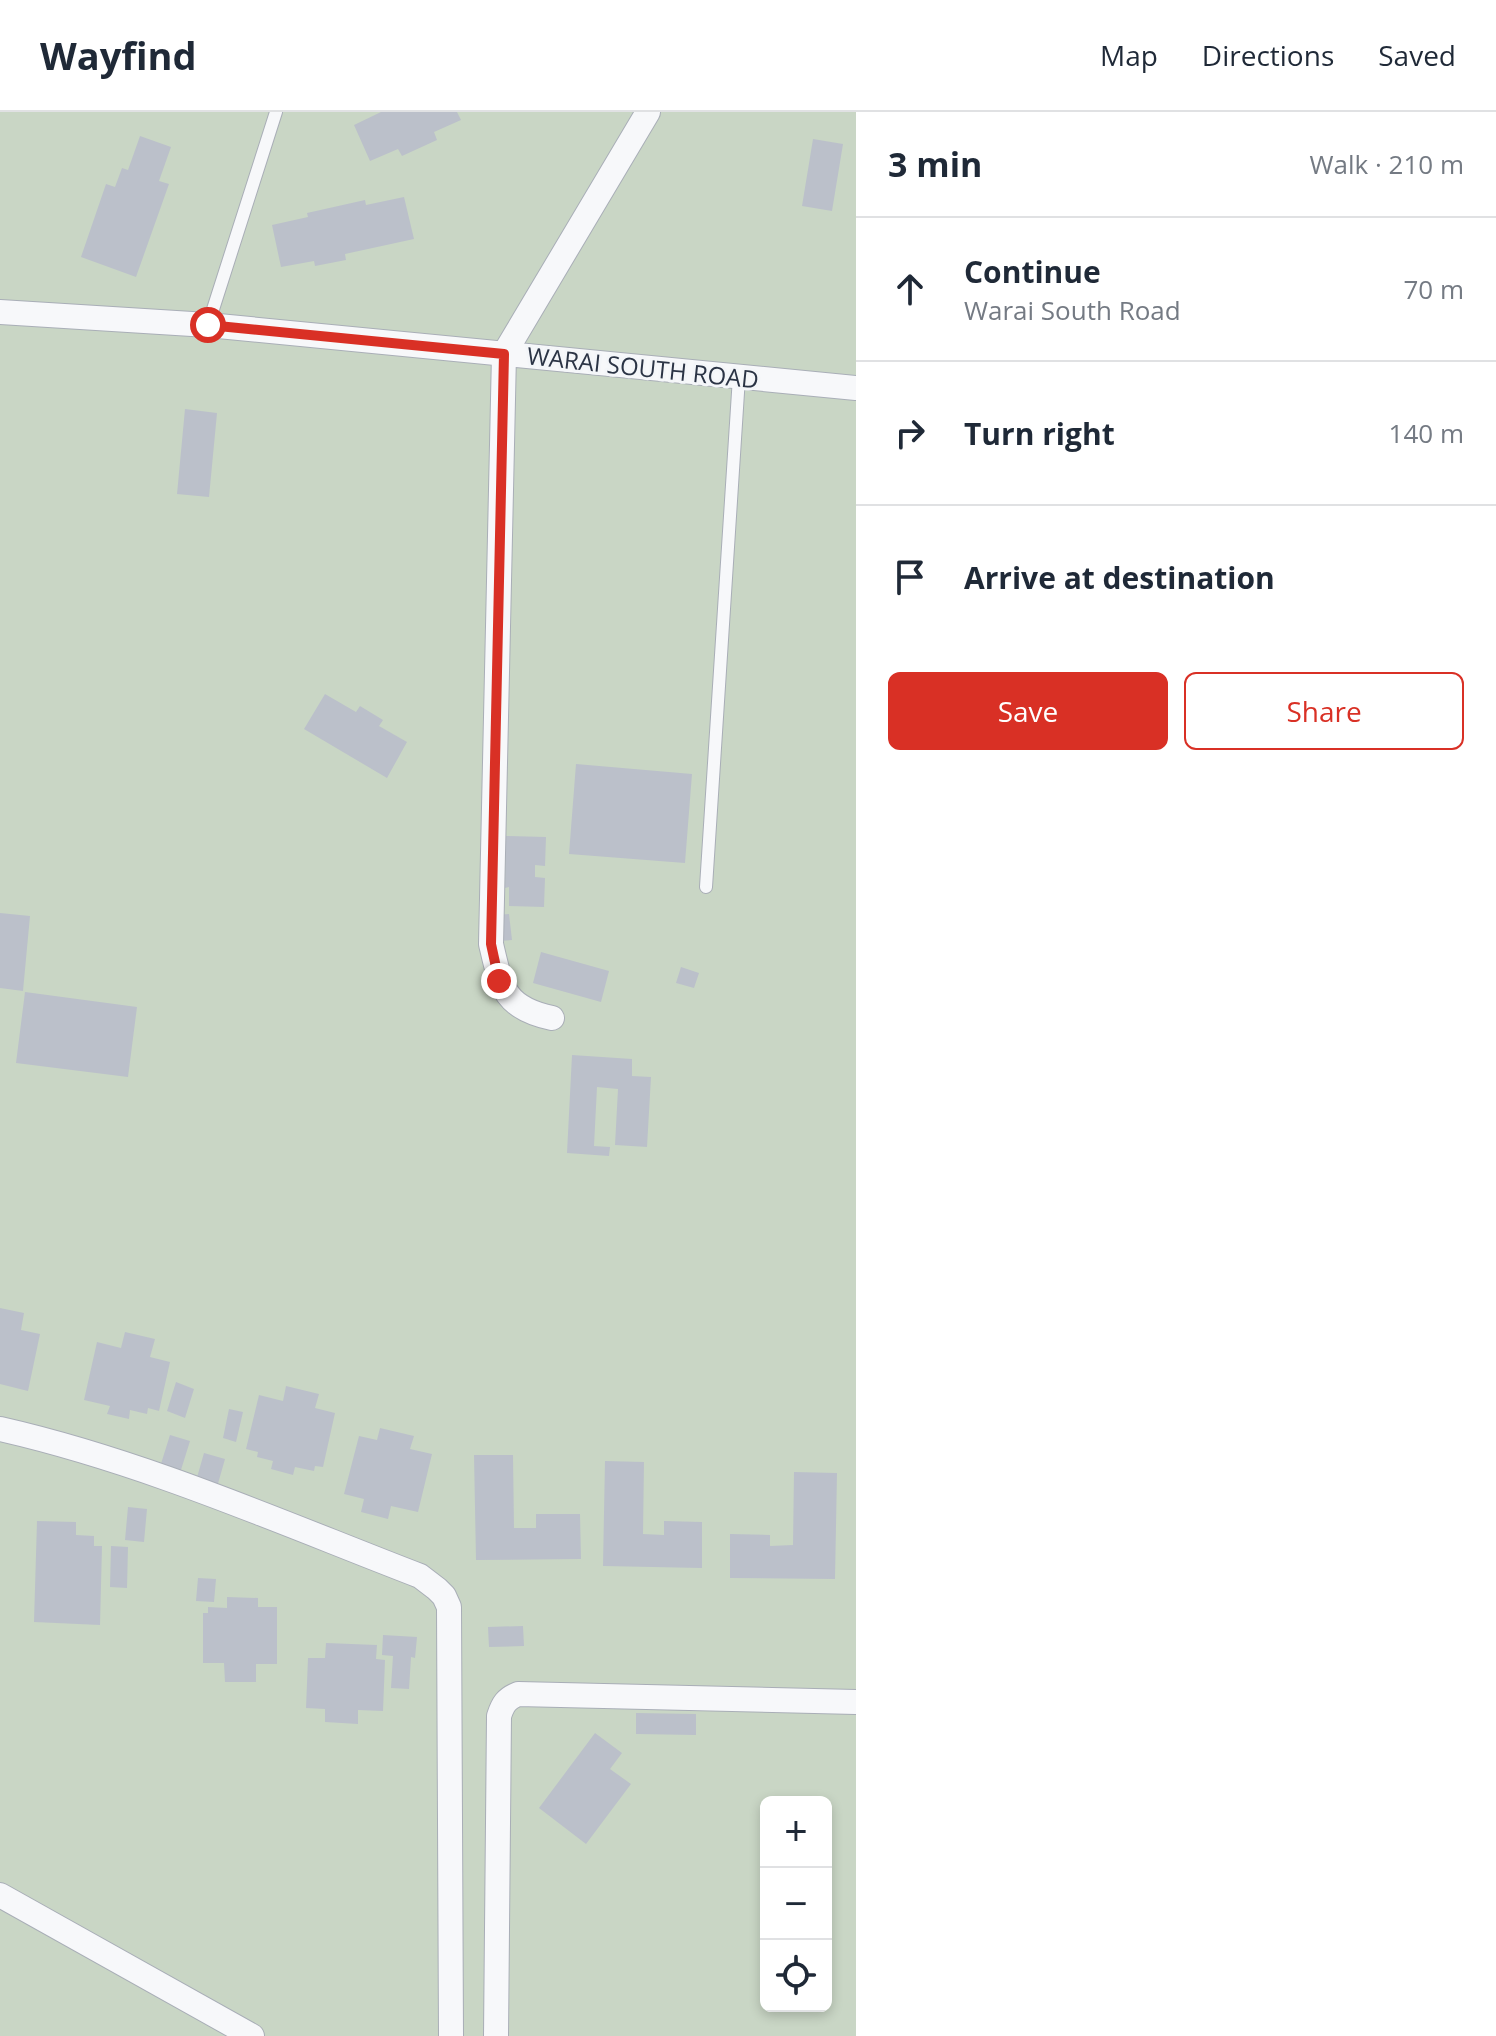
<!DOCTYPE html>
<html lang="en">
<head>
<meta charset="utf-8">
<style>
	body { margin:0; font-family:"Open Sans",sans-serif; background:#f2f2f3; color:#1f2937 }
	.controls { position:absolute; right:24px; bottom:24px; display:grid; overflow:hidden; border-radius:12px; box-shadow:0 4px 12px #0003 }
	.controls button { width:72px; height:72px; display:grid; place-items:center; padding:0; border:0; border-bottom:2px solid #e0e1e3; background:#fff; color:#1f2937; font:40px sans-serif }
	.stop { position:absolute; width:24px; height:24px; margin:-18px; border:6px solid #d93025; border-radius:50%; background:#fff }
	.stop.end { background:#d93025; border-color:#fff; box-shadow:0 2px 8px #0008 }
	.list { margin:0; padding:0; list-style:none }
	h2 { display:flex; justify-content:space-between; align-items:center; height:104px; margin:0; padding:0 32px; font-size:34px }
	h2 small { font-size:26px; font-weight:400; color:#747a83 }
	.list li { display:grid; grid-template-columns:52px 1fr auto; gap:24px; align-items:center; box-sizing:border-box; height:144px; padding:0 32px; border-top:2px solid #e0e1e3 }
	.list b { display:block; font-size:30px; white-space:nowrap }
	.list p { margin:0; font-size:26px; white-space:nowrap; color:#747a83 }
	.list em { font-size:26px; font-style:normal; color:#747a83 }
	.actions { display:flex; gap:16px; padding:24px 32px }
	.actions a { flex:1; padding:18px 0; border:2px solid #d93025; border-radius:12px; text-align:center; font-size:28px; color:#d93025 }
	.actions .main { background:#d93025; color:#fff }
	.icon { flex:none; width:44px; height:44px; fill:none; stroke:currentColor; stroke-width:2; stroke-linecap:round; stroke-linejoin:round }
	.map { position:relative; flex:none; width:856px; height:1924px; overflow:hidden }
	header { display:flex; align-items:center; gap:48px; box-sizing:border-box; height:112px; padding:0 40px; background:#fff; border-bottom:2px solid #e0e1e3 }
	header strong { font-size:38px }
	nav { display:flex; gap:44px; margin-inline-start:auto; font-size:28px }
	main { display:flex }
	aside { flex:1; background:#fff }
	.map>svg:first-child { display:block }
</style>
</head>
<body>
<header>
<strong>Wayfind</strong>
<nav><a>Map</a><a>Directions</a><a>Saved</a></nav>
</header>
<main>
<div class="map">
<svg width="856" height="1924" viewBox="0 0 856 1924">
	<rect width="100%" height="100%" fill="#e4e7ec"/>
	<path fill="#c9d6c5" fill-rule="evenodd" d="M0 0H856V1924H0ZM766 1690H826V1894H766Z"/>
	<path fill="#bbc0ca" d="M381 0H457L461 8 434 20 437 28 402 44 398 37 370 49 354 13Z
		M140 24 171 35 159 69 169 72 136 165 81 145 106 72 115 75 122 56 128 58Z
		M813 27 843 32 832 99 802 94Z
		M404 85 414 127 345 142 346 148 315 154 314 149 281 155 272 113 308 105 307 101 365 88 366 93Z
		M185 297 217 301 209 385 177 382Z
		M325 582 356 600 360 594 383 608 379 614 407 630 387 666 304 617Z
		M576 652 692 662 685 751 569 742Z
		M506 724 546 725 545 754 535 753V765L545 766 544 795 509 794V775L505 776Z
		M0 801 30 804 23 879 0 876Z
		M509 802 512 828 499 829 497 803Z
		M541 840 609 859 601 890 533 871Z
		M681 855 699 861 694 876 676 871Z
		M25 880 137 895 128 965 16 951Z
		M572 943 632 947V964L651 965 647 1035 615 1033 618 977 597 975 594 1034 610 1035 609 1044 567 1041Z
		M0 1196 24 1201 21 1218 40 1222 28 1279 0 1272Z
		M125 1220 155 1227 150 1245 170 1250 159 1299 148 1296 147 1302 130 1298 129 1307 107 1302 110 1294 84 1288 97 1230 121 1236Z
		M176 1270 194 1277 185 1306 167 1299Z
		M286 1274 319 1282 315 1296 335 1301 323 1355 315 1354 314 1359 295 1355 293 1363 271 1357 273 1349 257 1345 258 1340 246 1337 259 1283 283 1289Z
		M229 1297 243 1300 236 1330 223 1326Z
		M380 1316 414 1324 410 1337 432 1342 418 1400 391 1394 388 1407 361 1400 364 1387 344 1382 359 1324 377 1328Z
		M170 1323 190 1329 180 1361 160 1355Z
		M204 1341 225 1347 217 1375 196 1369Z
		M474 1343H513L514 1416H536V1402H580L581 1447 476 1448Z
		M605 1349 644 1350 643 1422 664 1423V1409L702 1410V1456L603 1454Z
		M794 1360 837 1361 835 1467 730 1466V1422L770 1423V1434L793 1433Z
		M128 1395 147 1397 144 1430 125 1428Z
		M37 1409 76 1410V1423L94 1424V1434H102L100 1513 34 1510Z
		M111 1434 128 1435 127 1476 110 1475Z
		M198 1466 216 1467 214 1490 196 1489Z
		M227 1485 258 1486V1495H277V1552H256V1570H225L224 1551H203V1501H208V1495L227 1496Z
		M523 1514 524 1534 489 1535 488 1515Z
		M383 1523 417 1525 415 1546 411 1545 409 1577 391 1576 393 1544 382 1543Z
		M326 1531 377 1533 376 1547 385 1548 383 1599 358 1598V1612L325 1610V1597L306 1596 308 1546H325Z
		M636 1601 696 1602V1623L636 1622Z
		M595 1621 622 1641 610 1657 631 1672 586 1732 539 1696Z"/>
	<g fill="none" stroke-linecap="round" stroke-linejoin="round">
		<defs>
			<path id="service" d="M208 213 276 0
				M706 775 739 265"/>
			<path id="minor" d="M0 200 208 213 856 276
				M552 906C504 896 501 875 491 832L504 242 648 0
				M0 1317C145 1350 282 1411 420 1464L437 1477 444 1484 449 1495 451 1924
				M0 1783 252 1924
				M496 1924 499 1604C503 1592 506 1587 518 1582L856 1590"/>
		</defs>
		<use href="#service" stroke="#a9aeb7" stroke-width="14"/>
		<use href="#minor" stroke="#a9aeb7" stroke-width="26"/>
		<use href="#service" stroke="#f7f8fa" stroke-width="12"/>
		<use href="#minor" stroke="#f7f8fa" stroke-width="24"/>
	</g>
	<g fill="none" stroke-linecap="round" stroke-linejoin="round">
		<path stroke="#d93025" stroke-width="10" d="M208 213 504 242 491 832 499 869"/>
	</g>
	<g text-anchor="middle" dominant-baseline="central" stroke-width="6" stroke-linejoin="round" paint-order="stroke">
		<g font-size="24" fill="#2b3445" stroke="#f4f6f9">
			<text transform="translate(643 255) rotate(6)">WARAI SOUTH ROAD</text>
		</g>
	</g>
</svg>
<div class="controls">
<button>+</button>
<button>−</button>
<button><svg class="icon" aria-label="locate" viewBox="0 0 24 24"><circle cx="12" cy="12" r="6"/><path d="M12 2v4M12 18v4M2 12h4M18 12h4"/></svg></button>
</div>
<div class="stop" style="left:208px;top:213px"></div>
<div class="stop end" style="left:499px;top:869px"></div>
</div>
<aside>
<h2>3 min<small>Walk · 210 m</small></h2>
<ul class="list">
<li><svg class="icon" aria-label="ahead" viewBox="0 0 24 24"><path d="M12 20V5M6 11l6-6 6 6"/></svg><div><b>Continue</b><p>Warai South Road</p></div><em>70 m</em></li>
<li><svg class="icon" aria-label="right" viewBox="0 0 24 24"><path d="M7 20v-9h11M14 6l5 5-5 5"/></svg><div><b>Turn right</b></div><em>140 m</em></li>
<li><svg class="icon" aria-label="arrive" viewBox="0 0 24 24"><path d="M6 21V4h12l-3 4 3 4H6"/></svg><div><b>Arrive at destination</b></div></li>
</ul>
<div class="actions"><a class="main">Save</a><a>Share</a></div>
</aside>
</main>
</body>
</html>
